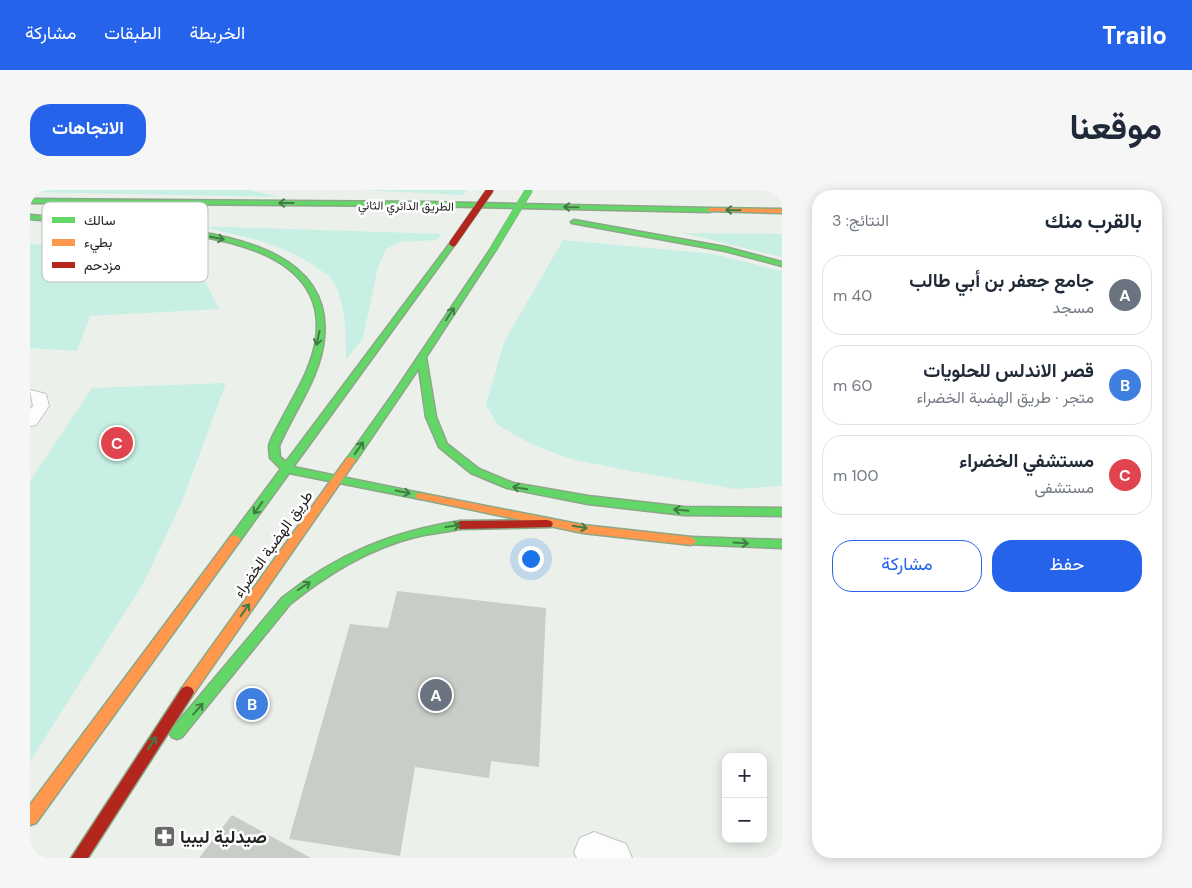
<!DOCTYPE html>
<html lang="ar">
<head>
<meta charset="utf-8">
<style>
	body { margin:0; font-family:"DM Sans",Vazirmatn,sans-serif; background:#f6f6f7; color:#1f2937; direction:rtl }
	.controls { position:absolute; right:15px; bottom:15px; display:grid; overflow:hidden; border-radius:10px; box-shadow:0 2px 12px #0003 }
	.controls button { width:45px; height:45px; display:grid; place-items:center; padding:0; border:0; border-bottom:1px solid #e0e1e3; background:#fff; color:#1f2937; font:25px sans-serif }
	.you { position:absolute; left:500px; top:368px; width:18px; height:18px; margin:-12px; border:4px solid #fff; border-radius:50%; background:#1a73e8; box-shadow:0 0 0 8px #1a73e833 }
	.badge { display:grid; place-items:center; width:32px; height:32px; border-radius:50%; background:#2563eb; color:#fff; font-size:16px; font-weight:700 }
	.pin { position:absolute; translate:-50% -50%; border:2px solid #fff; box-shadow:0 1px 5px #0006 }
	.list { margin:0; padding:0; list-style:none }
	h2 { display:flex; justify-content:space-between; align-items:center; height:65px; margin:0; padding:0 20px; font-size:21px }
	h2 small { font-size:16px; font-weight:400; color:#747a83 }
	.list li { display:grid; grid-template-columns:32px 1fr auto; gap:15px; align-items:center; box-sizing:border-box; height:80px; margin:0 10px 10px; padding:0 10px; border:1px solid #e0e1e3; border-radius:20px }
	.list b { display:block; font-size:19px; white-space:nowrap }
	.list p { margin:0; font-size:16px; white-space:nowrap; color:#747a83 }
	.list em { font-size:16px; font-style:normal; color:#747a83 }
	.actions { display:flex; gap:10px; padding:15px 20px }
	.actions a { flex:1; padding:11px 0; border:1px solid #2563eb; border-radius:20px; text-align:center; font-size:18px; color:#2563eb }
	.actions .main { background:#2563eb; color:#fff }
	.map { position:relative; flex:none; width:752px; height:668px; overflow:hidden; direction:ltr; border-radius:20px }
	header { display:flex; align-items:center; gap:30px; box-sizing:border-box; height:70px; padding:0 25px; background:#2563eb; color:#fff }
	header strong { font-size:24px }
	nav { display:flex; gap:28px; margin-inline-start:auto; font-size:18px }
	.intro { display:flex; align-items:center; justify-content:space-between; box-sizing:border-box; height:120px; padding:0 30px }
	h1 { margin:0; font-size:35px }
	.button { padding:12px 22px; border-radius:20px; background:#2563eb; color:#fff; font-size:18px; font-weight:700 }
	main { display:flex; gap:30px; padding:0 30px }
	aside { flex:1; background:#fff; border-radius:20px; box-shadow:0 2px 12px #0003 }
	.map>svg:first-child { display:block }
</style>
</head>
<body>
<header>
<strong>Trailo</strong>
<nav><a>الخريطة</a><a>الطبقات</a><a>مشاركة</a></nav>
</header>
<div class="intro"><h1>موقعنا</h1><a class="button">الاتجاهات</a></div>
<main>
<aside>
<h2>بالقرب منك<small>النتائج: 3</small></h2>
<ul class="list">
<li><span class="badge" style="background:#6b7280">A</span><div><b>جامع جعفر بن أبي طالب</b><p>مسجد</p></div><em>40 m</em></li>
<li><span class="badge" style="background:#3f7fe0">B</span><div><b>قصر الاندلس للحلويات</b><p>متجر · طريق الهضبة الخضراء</p></div><em>60 m</em></li>
<li><span class="badge" style="background:#e0444e">C</span><div><b>مستشفي الخضراء</b><p>مستشفى</p></div><em>100 m</em></li>
</ul>
<div class="actions"><a class="main">حفظ</a><a>مشاركة</a></div>
</aside>
<div class="map">
<svg width="752" height="668" viewBox="0 0 752 668">
	<rect width="100%" height="100%" fill="#ebf0eb"/>
	<path fill="#c8efe3" d="M0 0H218L251 7 0 2Z
		M332 0H437L433 5Z
		M168 36 412 44 406 50 370 52 356 59 348 77 333 148 316 170C316 146 316 107 300 87 297 84 291 81 287 78 252 52 210 46 168 36Z
		M653 43 752 44V67Z
		M533 50 684 64 752 81V296L705 299 605 282 541 269 501 254 468 235 456 215 474 152Z
		M0 54 77 60 175 91 189 119 60 126 47 161 0 158Z
		M196 193 151 314 113 394 0 571V291L62 198Z"/>
	<path fill="#c9cdc8" d="M367 401 516 418 509 577 461 571 459 588 385 577 370 666 259 649 320 434 358 438Z
		M202 625 281 668H169Z"/>
	<g fill="none" stroke-linecap="round" stroke-linejoin="round">
		<defs>
			<path id="lane" d="M0 200 16 204 19 216 6 235 0 236V219L3 216Z"/>
			<path id="street" d="M564 642 596 654 602 668H547L544 662 550 648Z"/>
			<path id="fast" d="M0 9 397 12 680 18 683 20 680 22 397 16 0 13Z
				M0 25C33 28 66 31 98 34 167 40 304 49 294 148 291 186 264 221 249 256L250 267 256 272 421 52H425V54L263 277 390 303 394 304 395 306 394 308 390 309 259 283 209 352H201L199 349 201 346 251 279 240 268C240 265 239 260 239 257 240 248 248 237 252 229 265 204 282 178 286 149 300 52 164 44 98 38 66 35 33 32 0 29Z
				M544 30 695 57 752 72V76L695 61 542 33 541 32Z
				M464 56 467 58 396 167 406 227 417 254 449 279 483 293 558 306 654 317 752 318V326L654 325 558 314 477 298 441 283 409 257 396 227 389 178 325 272H317L316 270 365 201 462 57Z
				M430 331 434 332 436 335 434 338C418 342 401 343 385 347 338 359 298 384 260 414L152 547 147 549 142 547 140 543 142 539 252 408C307 364 361 342 430 331Z
				M661 347 752 350V358L657 354 655 351Z"/>
			<path id="slow" d="M680 18 752 19V23L678 21 677 20Z
				M321 267 326 270 162 506 157 508 152 506 150 502 152 498 317 268Z
				M390 303 553 335 661 347 667 351 661 355 553 343 386 308 385 306 386 304Z
				M205 345 211 349 209 352 6 633 0 635V615L201 346Z"/>
			<path id="jam" d="M517 330 521 331 523 334 521 337 430 339 424 335 430 331Z
				M157 496 162 498 164 502 162 506 58 668H41L152 498Z"/>
		</defs>
		<use href="#lane" stroke="#c3c6c3" stroke-width="2"/>
		<use href="#street" stroke="#c3c6c3" stroke-width="2"/>
		<use href="#fast" stroke="#8aa786" stroke-width="3"/>
		<use href="#slow" stroke="#8aa786" stroke-width="3"/>
		<use href="#jam" stroke="#8aa786" stroke-width="3"/>
		<use href="#lane" fill="#fcfdfc" fill-rule="evenodd"/>
		<use href="#street" fill="#fcfdfc" fill-rule="evenodd"/>
		<use href="#fast" fill="#63d668" fill-rule="evenodd"/>
		<use href="#slow" fill="#ff974d" fill-rule="evenodd"/>
		<use href="#jam" fill="#b3261e" fill-rule="evenodd"/>
		<defs>
			<path id="fast-bridge" d="M464 58 499 0"/>
			<path id="jam-bridge" d="M423 53 460 0"/>
		</defs>
		<use href="#fast-bridge" stroke="#8aa786" stroke-width="8" stroke-linecap="butt"/>
		<use href="#jam-bridge" stroke="#8aa786" stroke-width="8" stroke-linecap="butt"/>
		<use href="#fast-bridge" stroke="#63d668" stroke-width="7"/>
		<use href="#jam-bridge" stroke="#b3261e" stroke-width="7"/>
	</g>
	<defs><path id="oneway-shaft" d="M-6 0H5M1.5-3L5.5 0L1.5 3" fill="none" stroke-width="1.6" stroke-linecap="round" stroke-linejoin="round" transform="scale(1.25)"/></defs>
	<g stroke="#427c45">
		<use href="#oneway-shaft" transform="translate(256 13) rotate(-180)"/>
		<use href="#oneway-shaft" transform="translate(541 17) rotate(-179)"/>
		<use href="#oneway-shaft" transform="translate(703 20) rotate(-179)"/>
		<use href="#oneway-shaft" transform="translate(187 48) rotate(12)"/>
		<use href="#oneway-shaft" transform="translate(420 124) rotate(-57)"/>
		<use href="#oneway-shaft" transform="translate(288 148) rotate(102)"/>
		<use href="#oneway-shaft" transform="translate(329 258) rotate(-55)"/>
		<use href="#oneway-shaft" transform="translate(490 298) rotate(-170)"/>
		<use href="#oneway-shaft" transform="translate(373 302) rotate(12)"/>
		<use href="#oneway-shaft" transform="translate(228 318) rotate(126)"/>
		<use href="#oneway-shaft" transform="translate(651 320) rotate(-175)"/>
		<use href="#oneway-shaft" transform="translate(423 336) rotate(-8)"/>
		<use href="#oneway-shaft" transform="translate(550 337) rotate(9)"/>
		<use href="#oneway-shaft" transform="translate(711 353) rotate(3)"/>
		<use href="#oneway-shaft" transform="translate(274 396) rotate(-34)"/>
		<use href="#oneway-shaft" transform="translate(215 420) rotate(-55)"/>
		<use href="#oneway-shaft" transform="translate(168 519) rotate(-49)"/>
		<use href="#oneway-shaft" transform="translate(122 553) rotate(-58)"/>
	</g>
	<defs>
		<symbol id="pharmacy-square" viewBox="-11 -11 22 22"><rect x="-9" y="-9" width="18" height="18" rx="4" fill="#686a68" stroke="#fff"/><path d="M-2-6h4v4h4v4h-4v4h-4v-4h-4v-4h4Z" fill="#fff"/></symbol>
	</defs>
	<g fill-rule="evenodd">
		<use href="#pharmacy-square" x="122" y="634" width="25" height="25"/>
	</g>
	<g text-anchor="middle" dominant-baseline="central" stroke-width="5" stroke-linejoin="round" paint-order="stroke">
		<g font-size="12" fill="#222" stroke="#fff">
			<text transform="translate(376 16) rotate(1)">الطريق الدائري الثاني</text>
		</g>
		<g font-size="15" fill="#222" stroke="#fff">
			<text transform="translate(243 354) rotate(-55)">طريق الهضبة الخضراء</text>
		</g>
		<g font-size="18" font-weight="bold" fill="#222" stroke="#fff" text-anchor="start">
			<text x="150" y="647">صيدلية ليبيا</text>
		</g>
	</g>
	<rect x="12" y="12" width="166" height="80" rx="8" fill="#fff" stroke="#bdbdbd" stroke-width="1"/>
	<rect x="22" y="27" width="23" height="6" fill="#63d668"/>
	<rect x="22" y="49" width="23" height="7" fill="#ff974d"/>
	<rect x="22" y="72" width="23" height="6" fill="#b3261e"/>
	<g font-size="14" fill="#222">
		<text x="54" y="35">سالك</text>
		<text x="54" y="57">بطيء</text>
		<text x="54" y="80">مزدحم</text>
	</g>
</svg>
<div class="controls">
<button>+</button>
<button>−</button>
</div>
<div class="you"></div>
<div class="pin badge" style="left:406px;top:505px;background:#6b7280">A</div>
<div class="pin badge" style="left:222px;top:514px;background:#3f7fe0">B</div>
<div class="pin badge" style="left:87px;top:253px;background:#e0444e">C</div>
</div>
</main>
</body>
</html>
